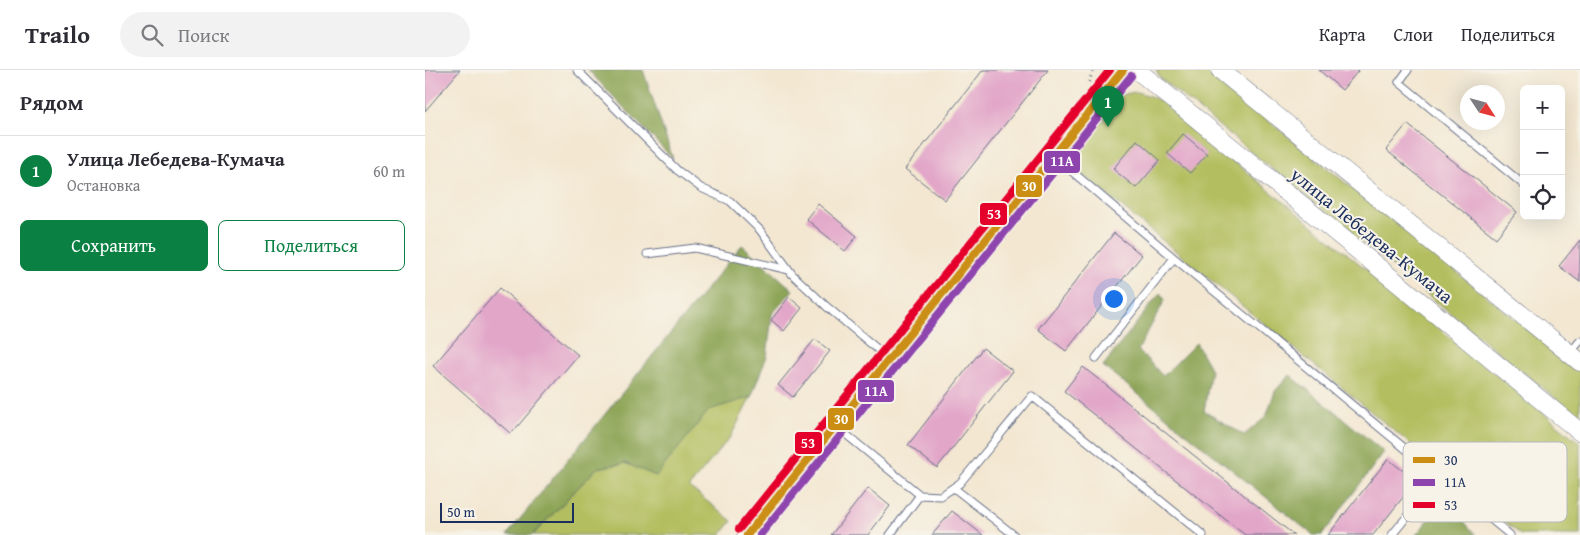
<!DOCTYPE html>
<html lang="ru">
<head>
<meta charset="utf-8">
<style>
	body { margin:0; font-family:"Gentium Book Plus",serif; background:#f2f2f3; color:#2b2b33 }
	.controls { position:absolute; right:15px; top:15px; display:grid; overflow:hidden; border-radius:8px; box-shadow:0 5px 20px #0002 }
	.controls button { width:45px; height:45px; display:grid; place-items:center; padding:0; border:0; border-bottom:1px solid #e1e1e2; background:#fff; color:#2b2b33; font:25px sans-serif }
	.compass { position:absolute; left:1035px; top:15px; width:45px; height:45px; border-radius:50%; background:#fff; box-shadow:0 5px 20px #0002; rotate:126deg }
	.scale { position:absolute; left:15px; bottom:12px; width:134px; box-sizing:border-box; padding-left:5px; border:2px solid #1b2f5e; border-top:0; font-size:14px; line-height:18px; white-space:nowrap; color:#1b2f5e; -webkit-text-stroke:4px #f7f3e8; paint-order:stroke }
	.you { position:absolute; left:688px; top:228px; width:18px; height:18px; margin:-12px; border:4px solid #fff; border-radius:50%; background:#1a73e8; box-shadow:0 0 0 8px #1a73e833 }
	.badge { display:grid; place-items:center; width:32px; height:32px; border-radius:50%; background:#0b8043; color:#fff; font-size:16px; font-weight:700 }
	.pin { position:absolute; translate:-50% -41px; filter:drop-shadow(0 1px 2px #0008) }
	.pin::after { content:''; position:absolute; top:26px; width:18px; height:15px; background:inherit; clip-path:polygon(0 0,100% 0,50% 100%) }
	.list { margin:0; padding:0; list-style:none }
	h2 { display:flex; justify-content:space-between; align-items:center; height:65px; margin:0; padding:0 20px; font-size:21px }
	h2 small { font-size:16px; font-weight:400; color:#7c7c81 }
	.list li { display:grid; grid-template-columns:32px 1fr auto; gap:15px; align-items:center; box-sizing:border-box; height:70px; padding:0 20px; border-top:1px solid #e1e1e2 }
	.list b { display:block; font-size:19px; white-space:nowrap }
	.list p { margin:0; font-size:16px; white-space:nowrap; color:#7c7c81 }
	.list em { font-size:16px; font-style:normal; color:#7c7c81 }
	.actions { display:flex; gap:10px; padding:15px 20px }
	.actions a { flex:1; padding:11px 0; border:1px solid #0b8043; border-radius:8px; text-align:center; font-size:18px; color:#0b8043 }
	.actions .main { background:#0b8043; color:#fff }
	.icon { flex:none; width:28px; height:28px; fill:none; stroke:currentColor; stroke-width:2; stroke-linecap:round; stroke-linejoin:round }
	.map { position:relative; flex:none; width:1155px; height:465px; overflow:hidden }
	header { display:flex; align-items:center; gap:30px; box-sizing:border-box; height:70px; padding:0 25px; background:#fff; border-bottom:1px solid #e1e1e2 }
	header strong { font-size:24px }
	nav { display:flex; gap:28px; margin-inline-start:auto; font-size:18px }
	.search { width:350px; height:45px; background:#f2f2f3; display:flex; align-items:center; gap:12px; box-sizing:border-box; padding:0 18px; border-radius:28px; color:#7c7c81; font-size:19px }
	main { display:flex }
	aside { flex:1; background:#fff }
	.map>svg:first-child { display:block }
</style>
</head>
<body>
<header>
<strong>Trailo</strong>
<div class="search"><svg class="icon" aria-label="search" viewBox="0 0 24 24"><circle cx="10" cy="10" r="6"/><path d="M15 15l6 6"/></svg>Поиск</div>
<nav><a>Карта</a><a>Слои</a><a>Поделиться</a></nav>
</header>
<main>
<aside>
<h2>Рядом<small></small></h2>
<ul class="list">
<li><span class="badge">1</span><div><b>Улица Лебедева-Кумача</b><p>Остановка</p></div><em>60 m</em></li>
</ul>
<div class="actions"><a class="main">Сохранить</a><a>Поделиться</a></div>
</aside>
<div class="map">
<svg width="1155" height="465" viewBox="0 0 1155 465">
	<rect width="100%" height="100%" fill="#f7f3e8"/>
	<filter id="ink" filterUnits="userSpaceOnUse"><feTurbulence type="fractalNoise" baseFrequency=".02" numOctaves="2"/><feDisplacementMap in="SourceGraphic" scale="10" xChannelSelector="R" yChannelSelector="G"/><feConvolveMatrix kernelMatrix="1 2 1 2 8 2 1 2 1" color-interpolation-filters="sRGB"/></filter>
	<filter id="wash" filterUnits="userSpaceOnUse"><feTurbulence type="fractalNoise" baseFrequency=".0096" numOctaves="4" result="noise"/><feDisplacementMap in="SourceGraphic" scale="20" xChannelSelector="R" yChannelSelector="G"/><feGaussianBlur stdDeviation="1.12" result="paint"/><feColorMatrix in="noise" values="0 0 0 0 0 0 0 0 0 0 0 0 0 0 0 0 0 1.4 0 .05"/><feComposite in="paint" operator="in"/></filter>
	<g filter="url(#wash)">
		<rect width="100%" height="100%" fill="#f3e7d1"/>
		<path fill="#b2be5f" stroke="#66765e" d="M731 0H780L1155 301V348L736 9Z
			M711 22C727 25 745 34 754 49L792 81 801 85 1155 373V465H1096L647 96 642 87 649 76 655 78 683 45 681 37C691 26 696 24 711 22Z
			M326 327 306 366 264 417 307 451 296 465H108L172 398 200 393 231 406 284 339Z"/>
		<path fill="#8da556" stroke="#546a5a" d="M163 0H218L248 89Z
			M317 175 368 220 347 244 342 286 326 327 284 340 231 406 200 393 172 398 107 465H82Z
			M735 223 740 230 713 280 738 306 771 273 786 300 779 341 819 365 841 347 850 321 865 305 959 382 897 465H888L678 296Z
			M1020 430 1051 465H991Z"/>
		<g id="blocks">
			<path fill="#e2a6c9" d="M0 0H35L0 41Z
				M558 0H623L520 130 480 99Z
				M894 0H934L917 20Z
				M982 54 1092 142 1071 168 961 80Z
				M758 64 782 84 765 103 742 83Z
				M712 70 735 90 711 118 688 99Z
				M393 134 432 166 420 181 381 149Z
				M689 163 717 185 641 281 613 259Z
				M1155 170V212L1134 196Z
				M75 218 153 285 86 364 8 296Z
				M364 227 377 238 359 261 346 250Z
				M390 269 405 281 368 327 353 315Z
				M558 278 588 301 512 398 483 375Z
				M658 297 869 465H820L639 321Z
				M963 389 991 411 948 465H903Z
				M443 418 465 436 443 465H406Z
				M527 441 558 465H507Z"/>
		</g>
	</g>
	<g filter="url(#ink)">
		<use href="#blocks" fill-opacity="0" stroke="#676f86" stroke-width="1"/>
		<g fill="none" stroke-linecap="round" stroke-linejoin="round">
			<defs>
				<path id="service" d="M152 0 252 100 276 118 305 131 335 160 367 204 401 236 463 288
					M983 0 974 12 1099 115
					M630 87 749 188 1085 465
					M222 184 270 178 364 200
					M1145 283 1155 271
					M671 288 749 188
					M412 357 495 425 516 426 535 413 607 326 778 465
					M529 418 589 465
					M465 465 495 425
					M967 465 1014 407"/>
				<path id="tertiary" d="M712 0 1155 362
					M795 0 1155 292"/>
				<path id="secondary" d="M322 465 698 0"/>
			</defs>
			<use href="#service" stroke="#676f86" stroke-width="9"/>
			<use href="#tertiary" stroke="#676f86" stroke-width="19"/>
			<use href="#secondary" stroke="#676f86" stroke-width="21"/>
			<path stroke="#676f86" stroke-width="3" stroke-dasharray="1 4" stroke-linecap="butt" d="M664 12 668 0"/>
			<use href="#service" stroke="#fff" stroke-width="7"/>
			<use href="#tertiary" stroke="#fff" stroke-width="18"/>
			<use href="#secondary" stroke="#fff" stroke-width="19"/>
			<defs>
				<path id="bus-1" d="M322 465 698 0"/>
				<path id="bus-2" d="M335 465 706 6"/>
				<path id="bus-3" d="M314 459 685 0"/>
			</defs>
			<use href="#bus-1" stroke="#f7f3e8" stroke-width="11"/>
			<use href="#bus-2" stroke="#f7f3e8" stroke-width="11"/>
			<use href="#bus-3" stroke="#f7f3e8" stroke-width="11"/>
			<use href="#bus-1" stroke="#cb8e13" stroke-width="8"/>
			<use href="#bus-2" stroke="#8e44ad" stroke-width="8"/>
			<use href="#bus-3" stroke="#e4002b" stroke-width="8"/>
		</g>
	</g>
	<g text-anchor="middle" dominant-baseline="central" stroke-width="4" stroke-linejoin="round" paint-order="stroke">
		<g font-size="19" fill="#1b2f5e" stroke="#f7f3e8">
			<text transform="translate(947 165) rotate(39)">улица Лебедева-Кумача</text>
		</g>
	</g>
	<rect x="978" y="372" width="164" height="80" rx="8" fill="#f7f3e8" stroke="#b5b8bf" stroke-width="1"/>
	<rect x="988" y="387" width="22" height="6" fill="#cb8e13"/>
	<rect x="988" y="409" width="22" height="7" fill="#8e44ad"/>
	<rect x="988" y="432" width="22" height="6" fill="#e4002b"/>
	<g font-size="14" fill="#1b2f5e">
		<text x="1019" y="395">30</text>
		<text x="1019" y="417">11А</text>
		<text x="1019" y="440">53</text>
	</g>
	<g stroke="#f7f3e8" stroke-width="2">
		<rect x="618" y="80" width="38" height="24" rx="5" fill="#8e44ad"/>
		<rect x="590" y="104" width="28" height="24" rx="5" fill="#cb8e13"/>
		<rect x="554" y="132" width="29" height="24" rx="5" fill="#e4002b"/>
		<rect x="432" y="309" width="38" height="24" rx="5" fill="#8e44ad"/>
		<rect x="402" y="337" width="28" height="24" rx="5" fill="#cb8e13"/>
		<rect x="369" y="361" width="29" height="24" rx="5" fill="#e4002b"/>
	</g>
	<g font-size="14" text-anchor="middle" font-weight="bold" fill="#fff">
		<text x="637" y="96">11А</text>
		<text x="604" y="121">30</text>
		<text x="569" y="149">53</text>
		<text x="451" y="326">11А</text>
		<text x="416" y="354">30</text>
		<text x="383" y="378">53</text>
	</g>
</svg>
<div class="controls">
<button>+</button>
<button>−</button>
<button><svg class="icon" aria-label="locate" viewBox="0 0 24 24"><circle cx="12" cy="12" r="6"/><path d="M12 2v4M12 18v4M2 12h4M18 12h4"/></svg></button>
</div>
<svg class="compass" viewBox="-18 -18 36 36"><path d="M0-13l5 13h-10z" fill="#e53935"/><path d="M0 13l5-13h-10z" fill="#7c7c81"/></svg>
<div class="scale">50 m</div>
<div class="you"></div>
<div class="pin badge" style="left:683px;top:57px">1</div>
</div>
</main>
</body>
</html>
